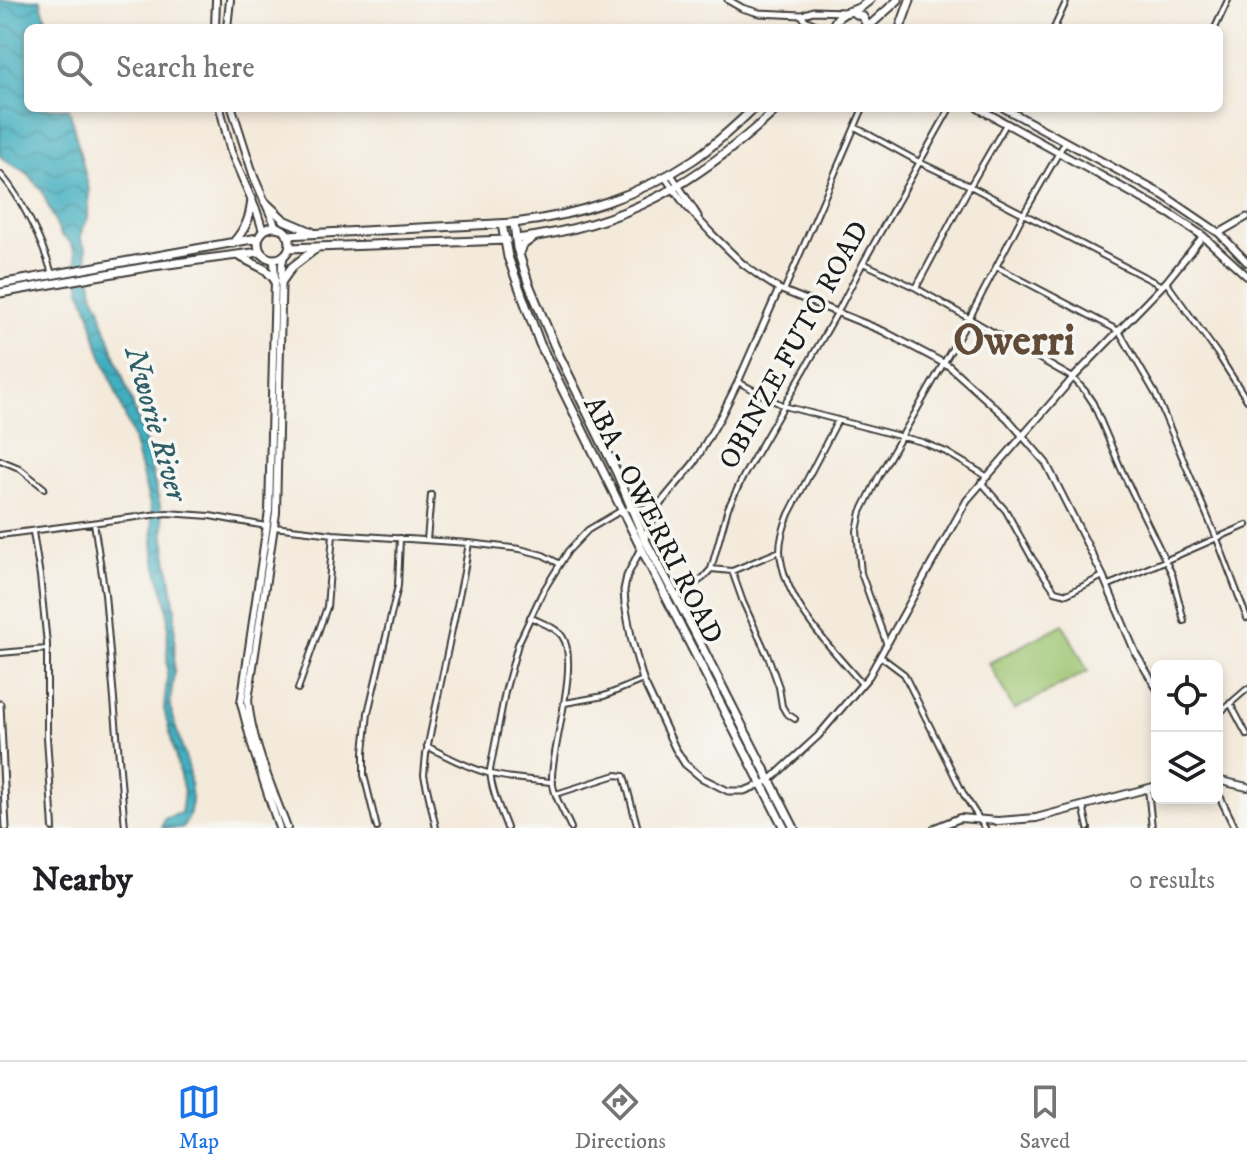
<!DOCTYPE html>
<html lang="en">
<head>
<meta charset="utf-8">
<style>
	body { margin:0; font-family:"IM FELL DW Pica",serif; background:#f6f6f6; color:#202124 }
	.controls { position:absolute; right:24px; bottom:24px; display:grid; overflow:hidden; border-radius:12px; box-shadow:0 4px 12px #0003 }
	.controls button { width:72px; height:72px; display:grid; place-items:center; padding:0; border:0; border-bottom:2px solid #e0e0e0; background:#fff; color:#202124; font:40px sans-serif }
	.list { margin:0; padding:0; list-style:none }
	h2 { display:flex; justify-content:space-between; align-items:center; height:104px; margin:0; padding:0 32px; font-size:34px }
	h2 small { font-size:26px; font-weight:400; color:#757577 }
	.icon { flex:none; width:44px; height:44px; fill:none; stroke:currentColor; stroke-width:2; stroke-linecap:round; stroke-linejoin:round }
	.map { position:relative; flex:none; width:1247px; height:828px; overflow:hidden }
	.search { position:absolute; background:#fff; box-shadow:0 4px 12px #0003; left:24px; right:24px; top:24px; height:88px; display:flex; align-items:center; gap:20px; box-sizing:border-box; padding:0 28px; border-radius:12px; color:#757577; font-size:30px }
	.sheet { height:232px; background:#fff }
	nav { display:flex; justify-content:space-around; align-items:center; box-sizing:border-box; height:112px; border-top:2px solid #e0e0e0; background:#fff; font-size:22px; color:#757577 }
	nav a { display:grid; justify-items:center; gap:4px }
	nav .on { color:#1a73e8 }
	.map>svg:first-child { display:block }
</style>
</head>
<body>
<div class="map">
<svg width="1247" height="828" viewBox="0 0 1247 828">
	<defs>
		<pattern id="water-waves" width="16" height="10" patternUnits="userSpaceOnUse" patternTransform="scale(2)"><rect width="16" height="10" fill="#43afc0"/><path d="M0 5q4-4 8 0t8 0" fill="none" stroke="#378e9b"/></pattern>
	</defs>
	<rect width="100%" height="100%" fill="#f6f6f2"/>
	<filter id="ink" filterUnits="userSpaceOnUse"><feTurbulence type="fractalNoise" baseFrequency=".0125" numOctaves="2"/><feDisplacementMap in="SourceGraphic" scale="16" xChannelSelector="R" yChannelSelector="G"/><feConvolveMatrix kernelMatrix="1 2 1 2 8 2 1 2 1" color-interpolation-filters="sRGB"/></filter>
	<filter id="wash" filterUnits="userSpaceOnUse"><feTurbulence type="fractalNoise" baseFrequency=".006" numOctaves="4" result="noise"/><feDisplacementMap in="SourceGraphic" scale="32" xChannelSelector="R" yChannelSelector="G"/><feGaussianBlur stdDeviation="1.8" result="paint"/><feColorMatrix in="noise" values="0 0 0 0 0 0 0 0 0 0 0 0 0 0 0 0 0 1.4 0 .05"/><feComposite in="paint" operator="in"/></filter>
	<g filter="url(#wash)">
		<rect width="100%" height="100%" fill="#f4eadb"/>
		<path fill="#9cc46f" stroke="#5c7046" stroke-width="2" d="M1063 624 1088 671 1014 710 989 663Z"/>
		<path fill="url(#water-waves)" stroke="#30666e" stroke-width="2" d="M0 0H40L49 28H28V108H69L89 190 88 218 81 233V240L86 249 93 293 101 309 102 319 144 436 163 520 164 539 175 608 174 674 170 702 172 716 189 769 191 790 192 802 189 816 183 828H162L164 819 181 813 184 792 164 709 167 678 168 615 166 600 157 571 154 555 151 509 132 435 95 337 91 317 81 290 75 252 70 242 61 235 41 189 25 171 12 165 0 156Z"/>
	</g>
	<g filter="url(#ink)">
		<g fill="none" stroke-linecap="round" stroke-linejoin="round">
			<defs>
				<path id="minor" d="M1054 28 1067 0
					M1215 28 1228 0
					M855 127 919 162 970 186 1162 286
					M0 174C20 194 44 246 52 274
					M863 263 916 288 1073 378 1085 391 1093 403 1122 471 1172 574 1184 621
					M997 267 1119 331 1155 393 1217 539 1247 618
					M1166 282 1217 353 1247 400
					M916 288 970 186 1006 124
					M784 291 863 108
					M738 382 784 406 922 442 946 452 988 477
					M838 420 789 514C784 526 780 538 780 551 783 601 831 648 862 684
					M0 460 19 468 44 488
					M981 482 1006 511 1032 558 1055 591 1067 594 1103 576
					M94 523 105 594 125 828
					M274 527 333 534 469 543 520 549 543 555 560 564
					M33 532 40 576 47 644V737L53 828
					M0 535 167 513 210 516 266 526
					M427 540 431 495
					M711 569 732 571 780 551
					M732 571 743 602 769 659 779 687 782 706 786 713 795 719
					M1107 586 1247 525
					M676 597 703 578 711 569 728 508 743 477 837 313 863 263 950 108
					M530 617C539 622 556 627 562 636 580 660 553 745 552 776 552 794 564 812 571 828
					M887 645 861 573 857 531 861 512 880 474 969 319 1023 215 1065 142
					M0 653 47 649
					M880 656 904 674 964 795 985 828
					M298 689 327 607 333 534
					M565 703 604 696 643 680
					M1230 703 1247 735
					M1217 715 1247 689
					M427 746C447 757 469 768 491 774 511 779 532 780 553 782
					M1148 788 1152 828
					M556 794 616 775 624 776 637 825
					M1083 805 1088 828
					M377 828 364 775V752L368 713 398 586 400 538
					M436 828 424 775 426 754 464 572 469 543
					M507 828C500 809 491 790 490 770L505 692 518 644 542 593 568 551 588 530 622 510"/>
				<path id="tertiary" d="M728 0 742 8 759 13 802 15 813 11 845 12
					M802 15 805 20 823 28
					M671 174 698 216
					M664 176 686 206 712 234 743 264 762 278 779 289 883 331 949 366 1008 419 1046 463 1103 576 1136 654 1157 689
					M1219 233 1247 217
					M629 508 642 509 658 505
					M644 539 659 505 694 463 721 416 738 382 779 289
					M641 548 627 576 624 590 625 604 632 641 643 680 675 748 685 764 702 778 728 791H744L769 781 818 736 869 676 967 500 1072 379 1166 282 1203 236
					M0 704 6 828
					M1217 791 1235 828"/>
				<path id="secondary" d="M215 28 216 0
					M227 28 230 0
					M220 108 231 152 257 212 263 231
					M232 108 254 177 276 227
					M978 108 1170 214 1203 236 1247 276
					M1004 108 1163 195 1219 233 1247 262
					M284 255 282 264 276 513 248 700C251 741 273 790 287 828
					M271 259 274 261 275 280 269 511 241 703 253 749 279 828
					M1217 780 1247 787
					M935 828 960 818 998 821 1036 818 1157 786"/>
				<path id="primary" d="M851 11 861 7 870 0
					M868 27 898 0
					M833 28C835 18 841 13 851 11L863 17 868 28
					M900 28 910 0
					M514 223C576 216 640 195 693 160 715 145 735 126 754 108
					M516 239C627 226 698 182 778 108"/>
				<path id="trunk" d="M265 202 284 220 312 232
					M502 224 508 257 540 344 641 548 784 828
					M258 243a16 16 0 1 1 32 0a16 16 0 1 1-32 0Z
					M287 235 514 223 517 248 528 282 555 347 617 473 644 538 692 627 794 828
					M233 243C246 228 250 219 252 199
					M289 248 507 240
					M237 255 266 270 275 280
					M519 255 523 245 534 237
					M282 281 292 267 318 247
					M0 284 258 238
					M0 293 153 266 260 252"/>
			</defs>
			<use href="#minor" stroke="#3c3b39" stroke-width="8"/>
			<use href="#tertiary" stroke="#3c3b39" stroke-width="9"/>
			<use href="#secondary" stroke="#3c3b39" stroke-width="10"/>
			<use href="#primary" stroke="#3c3b39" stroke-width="11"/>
			<use href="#trunk" stroke="#3c3b39" stroke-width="11"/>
			<use href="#minor" stroke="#fff" stroke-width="4"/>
			<use href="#tertiary" stroke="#fff" stroke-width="5"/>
			<use href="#secondary" stroke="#fff" stroke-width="6"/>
			<use href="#primary" stroke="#fff" stroke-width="7"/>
			<use href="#trunk" stroke="#fff" stroke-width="7"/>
		</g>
	</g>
	<g text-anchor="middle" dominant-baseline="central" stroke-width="7" stroke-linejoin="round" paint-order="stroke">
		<g font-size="28" fill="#1c1c1c" stroke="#f6f6f2">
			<text transform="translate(794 345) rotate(-61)">OBINZE FUTO ROAD</text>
			<text transform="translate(653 520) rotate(63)">ABA - OWERRI ROAD</text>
		</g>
		<g font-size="30" font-style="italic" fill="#2e5e66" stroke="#f6f6f2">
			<text transform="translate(155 424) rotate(74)">Nworie River</text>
		</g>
		<g font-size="44" font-weight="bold" fill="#614b37" stroke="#f6f6f2">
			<text x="1014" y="341">Owerri</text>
		</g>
	</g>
</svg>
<div class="controls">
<button><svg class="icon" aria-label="locate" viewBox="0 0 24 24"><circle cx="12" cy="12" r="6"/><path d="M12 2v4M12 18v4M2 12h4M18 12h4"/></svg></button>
<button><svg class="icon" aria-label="layers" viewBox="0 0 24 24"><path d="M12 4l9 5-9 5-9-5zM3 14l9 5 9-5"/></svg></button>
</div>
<div class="search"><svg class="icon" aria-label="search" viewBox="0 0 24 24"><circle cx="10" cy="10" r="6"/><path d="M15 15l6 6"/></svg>Search here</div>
</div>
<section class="sheet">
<h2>Nearby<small>0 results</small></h2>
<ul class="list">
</ul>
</section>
<nav>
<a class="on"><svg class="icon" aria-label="map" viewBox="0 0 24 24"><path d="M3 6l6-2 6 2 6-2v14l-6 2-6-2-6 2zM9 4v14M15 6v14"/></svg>Map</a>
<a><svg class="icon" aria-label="directions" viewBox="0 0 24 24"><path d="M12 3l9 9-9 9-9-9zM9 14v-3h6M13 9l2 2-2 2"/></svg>Directions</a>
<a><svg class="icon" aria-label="saved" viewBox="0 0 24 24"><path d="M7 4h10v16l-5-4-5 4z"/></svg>Saved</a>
</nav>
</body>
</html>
